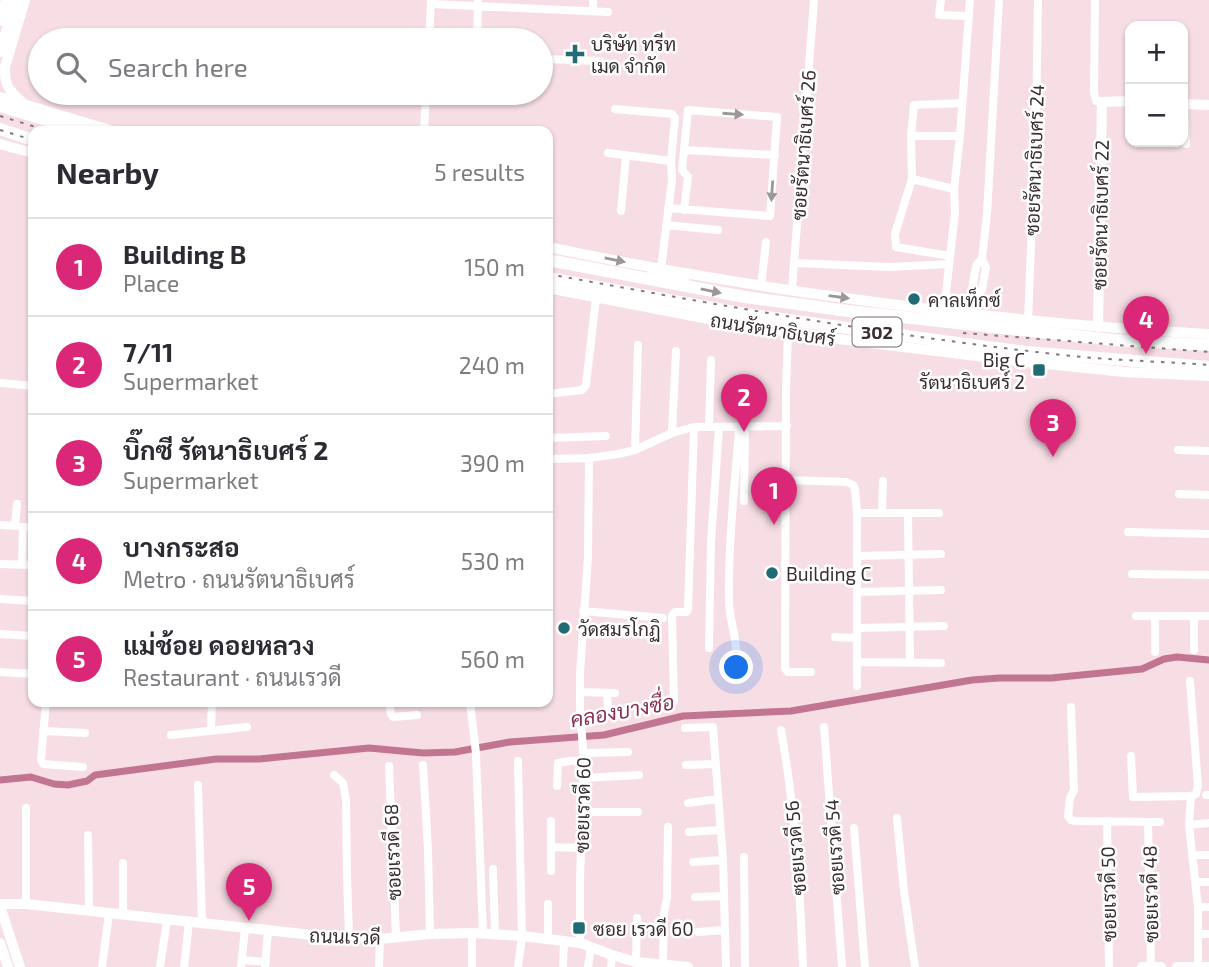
<!DOCTYPE html>
<html lang="en">
<head>
<meta charset="utf-8">
<style>
	body { margin:0; font-family:"Exo 2",Sarabun,sans-serif; background:#f2f2f3; color:#2b2b33 }
	.controls { position:absolute; right:21px; top:21px; display:grid; overflow:hidden; border-radius:14px; box-shadow:0 2px 5px #0004 }
	.controls button { width:63px; height:63px; display:grid; place-items:center; padding:0; border:0; border-bottom:2px solid #e1e1e2; background:#fff; color:#2b2b33; font:35px sans-serif }
	.you { position:absolute; left:737px; top:668px; width:24px; height:24px; margin:-18px; border:5px solid #fff; border-radius:50%; background:#1a73e8; box-shadow:0 0 0 10px #1a73e833 }
	.badge { display:grid; place-items:center; width:46px; height:46px; border-radius:50%; background:#db2777; color:#fff; font-size:23px; font-weight:700 }
	.pin { position:absolute; translate:-50% -58px; filter:drop-shadow(0 2px 4px #0008) }
	.pin::after { content:''; position:absolute; top:37px; width:24px; height:21px; background:inherit; clip-path:polygon(0 0,100% 0,50% 100%) }
	.list { margin:0; padding:0; list-style:none }
	h2 { display:flex; justify-content:space-between; align-items:center; height:91px; margin:0; padding:0 28px; font-size:30px }
	h2 small { font-size:23px; font-weight:400; color:#7c7c81 }
	.list li { display:grid; grid-template-columns:46px 1fr auto; gap:21px; align-items:center; box-sizing:border-box; height:98px; padding:0 28px; border-top:2px solid #e1e1e2 }
	.list b { display:block; font-size:26px; white-space:nowrap }
	.list p { margin:0; font-size:23px; white-space:nowrap; color:#7c7c81 }
	.list em { font-size:23px; font-style:normal; color:#7c7c81 }
	.icon { flex:none; width:38px; height:38px; fill:none; stroke:currentColor; stroke-width:2; stroke-linecap:round; stroke-linejoin:round }
	.map { position:relative; flex:none; width:1209px; height:967px; overflow:hidden }
	.search { position:absolute; background:#fff; box-shadow:0 2px 5px #0004; left:28px; top:28px; width:525px; height:77px; display:flex; align-items:center; gap:18px; box-sizing:border-box; padding:0 24px; border-radius:38px; color:#7c7c81; font-size:26px }
	.panel { position:absolute; background:#fff; box-shadow:0 2px 5px #0004; left:28px; top:126px; width:525px; height:581px; border-radius:14px }
	.map>svg:first-child { display:block }
</style>
</head>
<body>
<div class="map">
<svg width="1209" height="967" viewBox="0 0 1209 967">
	<rect width="100%" height="100%" fill="#f7dee5"/>
	<g fill="none" stroke-linecap="round" stroke-linejoin="round">
		<path stroke="#c17590" stroke-width="7" d="M0 780 31 777 54 784 68 785 87 781 95 775 216 759H259L369 748 423 753 455 752 510 742 604 735 683 716 791 711 972 680 999 678H1051L1142 669 1164 659 1177 657 1209 660"/>
		<path stroke="#fff" stroke-width="8" d="M941 0 939 15 968 16
			M1095 0 1094 92 1096 101 1102 102
			M431 4 608 12
			M593 11V0
			M429 40 431 0
			M477 40 478 0
			M541 59 600 61
			M1184 104 1186 144
			M615 109 672 114 675 118 671 161 672 180 661 269
			M424 131 426 93
			M911 136H960
			M684 150 775 155
			M608 153 671 161
			M912 179 954 189
			M668 208 770 216 777 117 688 110 682 170 688 177 684 210
			M621 211 626 155
			M666 225 718 230
			M950 256 896 247 895 234 912 179 911 136 914 105 962 103
			M794 263 890 267 949 264
			M761 286 766 242
			M792 290 814 0
			M975 297 982 290 986 267 982 259
			M944 311 955 212 954 189 960 136 970 0
			M971 315 975 297 972 290 975 272 977 264 982 259 987 214 999 0
			M1028 321 1036 123 1038 0
			M788 332 786 391 785 668 788 672H811
			M0 383 33 386
			M548 394 582 390 586 385 596 298
			M709 426 711 360
			M672 433 676 351
			M548 438 606 436
			M635 450 638 345
			M1178 450 1209 451
			M548 459 589 458 618 454 635 450 672 433 694 427 787 426
			M786 480 847 482 853 485 855 489 857 513V686
			M1179 494 1209 495
			M744 501 745 427
			M857 513H939
			M882 513 883 481
			M908 513 910 663
			M0 525 33 527
			M15 526 17 504
			M32 527 33 504
			M1128 532 1209 534
			M857 556 941 554
			M0 564 33 565
			M22 564 23 527
			M1132 574 1209 575
			M857 592 941 590
			M0 599 33 601
			M583 611 663 618
			M1136 616H1209
			M857 628 944 626
			M0 634 33 636
			M835 637 857 638
			M709 648 711 542 719 427
			M736 648C735 632 729 617 729 600 728 543 735 485 739 428
			M1194 650V616
			M1155 652V616
			M857 662 941 663
			M0 672 33 674
			M580 692 615 693
			M607 693 608 711
			M674 701 672 616 675 612H687L688 609 694 427
			M46 702 41 760 43 764 83 767
			M336 702V703
			M389 702 391 714 393 717 417 715
			M470 702 476 753 483 933
			M1071 707 1074 790 1070 798 1068 816 1071 820 1075 821 1160 822
			M824 727 842 967
			M685 728 713 727 723 860 726 967
			M211 730 212 702
			M781 730C795 808 800 888 803 967
			M43 731 85 733
			M171 735 247 727
			M584 753 628 752
			M1131 756 1133 797 1191 796 1196 794 1198 786 1190 681
			M518 761 522 936 518 967
			M423 765 428 849 430 934
			M686 765 716 764
			M389 766 396 937
			M334 775 343 783 346 800 347 875 349 937
			M584 778 639 775
			M198 785 202 924
			M557 786 558 763 569 761 584 760
			M1206 795H1209
			M1191 796 1189 825 1198 907V967
			M688 803 718 799
			M583 812H638
			M897 818 904 891 915 967
			M551 821V871
			M1107 821 1109 967
			M1148 822 1151 967
			M1189 825 1209 823
			M854 828 865 967
			M689 832 720 830
			M88 835 89 911
			M551 847 581 848
			M1194 855H1209
			M744 857 745 967
			M693 862 723 860
			M493 869 495 934
			M1196 882H1209
			M695 897 724 896
			M26 904V808
			M548 904V940
			M1198 907H1209
			M123 914V863
			M698 932 724 930
			M472 933V967
			M1198 934H1209
			M580 943V880L584 760 580 712V673L588 557 589 458
			M242 960 266 962
			M636 962 637 918
			M663 965 664 913 667 897 668 827
			M102 967 109 913
			M160 967 167 920
			M184 967 189 922
			M241 967 245 929
			M265 967 268 931
			M379 967 380 939
			M563 967 564 941
			M588 967 591 947
			M611 967 612 955"/>
		<path stroke="#fff" stroke-width="10" d="M1183 104 1209 105
			M1098 327 1102 102 1130 101
			M0 904H26L322 936 380 939 430 934 472 933 522 936 580 943 612 955 636 962 688 967
			M1142 967H1161
			M1177 967H1209"/>
		<path stroke="#fff" stroke-width="10" d="M0 21 6 0
			M0 52 15 0
			M0 97 113 131
			M23 103C9 90 4 86 5 67L25 0
			M0 144 33 153
			M548 247C634 265 721 280 809 293 942 312 1075 327 1209 334
			M548 288 724 322 814 336 1017 361 1124 372 1209 376
			M0 906 20 967
			M0 943 8 967"/>
		<path stroke="#fff" stroke-width="12" d="M0 106 83 131
			M0 129 33 140
			M548 260 745 297 848 311 1113 340 1209 345
			M654 274H687
			M548 278 746 314 943 341 1026 352 1209 367
			M698 313 724 322"/>
		<path stroke="#87777c" stroke-width="2" stroke-dasharray="3.5 7" stroke-linecap="butt" d="M0 116 49 131
			M0 130 33 140
			M548 274C713 304 878 334 1045 353 1099 360 1155 361 1209 365
			M963 333 1209 352"/>
	</g>
	<defs><path id="oneway-solid" d="M-6-.8H1V-3.2L6.5 0L1 3.2V.8H-6Z" transform="scale(1.75)"/></defs>
	<g fill="#9c9798">
		<use href="#oneway-solid" transform="translate(733 114) rotate(4)"/>
		<use href="#oneway-solid" transform="translate(772 191) rotate(94)"/>
		<use href="#oneway-solid" transform="translate(615 260) rotate(11)"/>
		<use href="#oneway-solid" transform="translate(711 291) rotate(11)"/>
		<use href="#oneway-solid" transform="translate(839 297) rotate(8)"/>
	</g>
	<g fill="#216b75" stroke="#fff" stroke-width="2.5">
		<path d="M571.5 43.5h7v7h7v7h-7v7h-7v-7h-7v-7h7z"/>
		<circle cx="914" cy="299" r="7"/>
		<rect x="1032" y="363" width="14" height="14" rx="3.5"/>
		<circle cx="772" cy="573" r="7"/>
		<circle cx="564" cy="628" r="7"/>
		<rect x="572" y="921" width="14" height="14" rx="3.5"/>
	</g>
	<g text-anchor="middle" dominant-baseline="central" stroke-width="5" stroke-linejoin="round" paint-order="stroke">
		<rect fill="#fff" stroke="#746d70" stroke-width="2" x="852.5" y="317.5" width="49" height="29" rx="5"/>
		<g font-size="18" font-weight="bold" fill="#392f32">
			<text x="877" y="332">302</text>
		</g>
		<g font-size="19" fill="#392f32" stroke="#fff" text-anchor="start">
			<text x="591" y="43">บริษัท ทรีท<tspan x="591" dy="22">เมด จำกัด</tspan></text>
			<text x="928" y="299">คาลเท็กซ์</text>
			<text x="1025" y="359" text-anchor="end">Big C<tspan x="1025" dy="22">รัตนาธิเบศร์ 2</tspan></text>
			<text x="786" y="573">Building C</text>
			<text x="578" y="628">วัดสมรโกฏิ</text>
			<text x="593" y="928">ซอย เรวดี 60</text>
		</g>
		<g font-size="19" fill="#392f32" stroke="#fff">
			<text transform="translate(803 145) rotate(-86)">ซอยรัตนาธิเบศร์ 26</text>
			<text transform="translate(1034 160) rotate(-88)">ซอยรัตนาธิเบศร์ 24</text>
			<text transform="translate(1100 215) rotate(-89)">ซอยรัตนาธิเบศร์ 22</text>
			<text transform="translate(773 329) rotate(9)">ถนนรัตนาธิเบศร์</text>
			<text transform="translate(582 805) rotate(-89)">ซอยเรวดี 60</text>
			<text transform="translate(834 847) rotate(-94)">ซอยเรวดี 54</text>
			<text transform="translate(795 848) rotate(-95)">ซอยเรวดี 56</text>
			<text transform="translate(392 852) rotate(-92)">ซอยเรวดี 68</text>
			<text transform="translate(1108 894) rotate(-91)">ซอยเรวดี 50</text>
			<text transform="translate(1150 894) rotate(-91)">ซอยเรวดี 48</text>
			<text transform="translate(345 936) rotate(2)">ถนนเรวดี</text>
		</g>
		<g font-size="21" font-style="italic" fill="#8a2e54" stroke="#fff">
			<text transform="translate(622 710) rotate(-10)">คลองบางซื่อ</text>
		</g>
	</g>
</svg>
<div class="controls">
<button>+</button>
<button>−</button>
</div>
<div class="you"></div>
<div class="pin badge" style="left:774px;top:525px">1</div>
<div class="pin badge" style="left:744px;top:432px">2</div>
<div class="pin badge" style="left:1053px;top:457px">3</div>
<div class="pin badge" style="left:1146px;top:354px">4</div>
<div class="pin badge" style="left:249px;top:921px">5</div>
<div class="search"><svg class="icon" aria-label="search" viewBox="0 0 24 24"><circle cx="10" cy="10" r="6"/><path d="M15 15l6 6"/></svg>Search here</div>
<section class="panel">
<h2>Nearby<small>5 results</small></h2>
<ul class="list">
<li><span class="badge">1</span><div><b>Building B</b><p>Place</p></div><em>150 m</em></li>
<li><span class="badge">2</span><div><b>7/11</b><p>Supermarket</p></div><em>240 m</em></li>
<li><span class="badge">3</span><div><b>บิ๊กซี รัตนาธิเบศร์ 2</b><p>Supermarket</p></div><em>390 m</em></li>
<li><span class="badge">4</span><div><b>บางกระสอ</b><p>Metro · ถนนรัตนาธิเบศร์</p></div><em>530 m</em></li>
<li><span class="badge">5</span><div><b>แม่ช้อย ดอยหลวง</b><p>Restaurant · ถนนเรวดี</p></div><em>560 m</em></li>
</ul>
</section>
</div>
</body>
</html>
